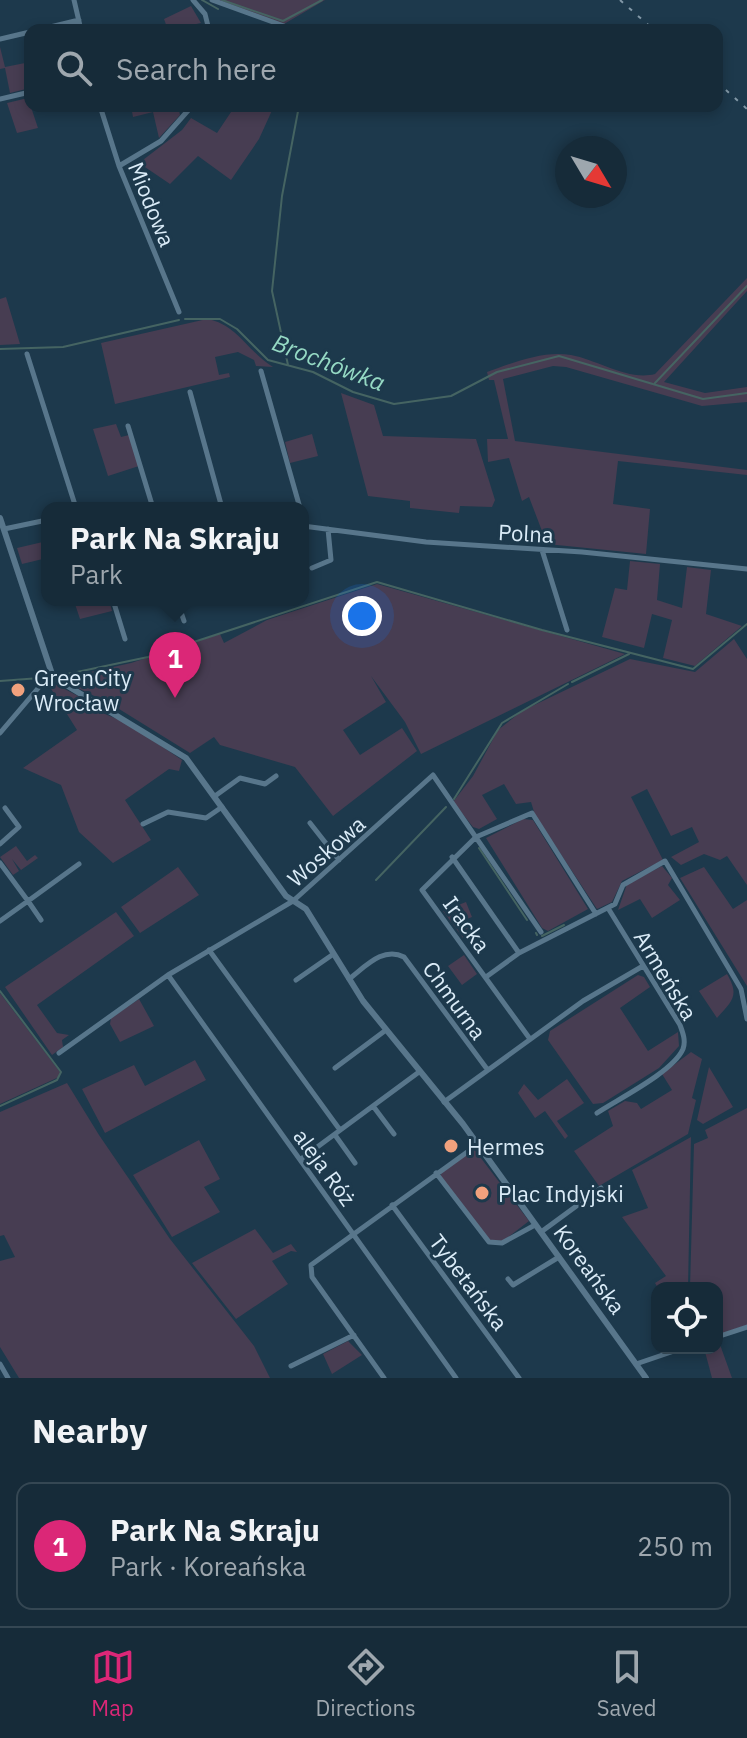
<!DOCTYPE html>
<html lang="en">
<head>
<meta charset="utf-8">
<style>
	body { margin:0; font-family:"IBM Plex Sans",sans-serif; background:#233744; color:#f1f3f6 }
	.controls { position:absolute; right:24px; bottom:24px; display:grid; overflow:hidden; border-radius:16px; box-shadow:0 4px 12px #0003 }
	.controls button { width:72px; height:72px; display:grid; place-items:center; padding:0; border:0; border-bottom:2px solid #354753; background:#162b39; color:#f1f3f6; font:40px sans-serif }
	.compass { position:absolute; left:555px; top:136px; width:72px; height:72px; border-radius:50%; background:#162b39; box-shadow:0 4px 12px #0003; rotate:128deg }
	.you { position:absolute; left:362px; top:616px; width:28px; height:28px; margin:-20px; border:6px solid #fff; border-radius:50%; background:#1a73e8; box-shadow:0 0 0 12px #1a73e833 }
	.badge { display:grid; place-items:center; width:52px; height:52px; border-radius:50%; background:#db2777; color:#fff; font-size:26px; font-weight:700 }
	.pin { position:absolute; translate:-50% -66px; filter:drop-shadow(0 2px 4px #0008) }
	.pin::after { content:''; position:absolute; top:42px; width:28px; height:24px; background:inherit; clip-path:polygon(0 0,100% 0,50% 100%) }
	.popup { position:absolute; left:41px; top:502px; width:268px; height:104px; box-sizing:border-box; display:grid; place-content:center; border-radius:16px; background:#162b39; filter:drop-shadow(0 2px 6px #0005); font-size:26px; white-space:nowrap; color:#9ea7ae }
	.popup b { font-size:30px; color:#f1f3f6 }
	.popup::after { content:''; position:absolute; left:50%; top:100%; margin-left:-16px; border:16px solid transparent; border-top-color:#162b39 }
	.list { margin:0; padding:0; list-style:none }
	h2 { display:flex; justify-content:space-between; align-items:center; height:104px; margin:0; padding:0 32px; font-size:34px }
	h2 small { font-size:26px; font-weight:400; color:#9ea7ae }
	.list li { display:grid; grid-template-columns:52px 1fr auto; gap:24px; align-items:center; box-sizing:border-box; height:128px; margin:0 16px 16px; padding:0 16px; border:2px solid #354753; border-radius:16px }
	.list b { display:block; font-size:30px; white-space:nowrap }
	.list p { margin:0; font-size:26px; white-space:nowrap; color:#9ea7ae }
	.list em { font-size:26px; font-style:normal; color:#9ea7ae }
	.icon { flex:none; width:44px; height:44px; fill:none; stroke:currentColor; stroke-width:2; stroke-linecap:round; stroke-linejoin:round }
	.map { position:relative; flex:none; width:747px; height:1378px; overflow:hidden }
	.search { position:absolute; background:#162b39; box-shadow:0 4px 12px #0003; left:24px; right:24px; top:24px; height:88px; display:flex; align-items:center; gap:20px; box-sizing:border-box; padding:0 28px; border-radius:16px; color:#9ea7ae; font-size:30px }
	.sheet { height:248px; background:#162b39 }
	nav { display:flex; justify-content:space-around; align-items:center; box-sizing:border-box; height:112px; border-top:2px solid #354753; background:#162b39; font-size:22px; color:#9ea7ae }
	nav a { display:grid; justify-items:center; gap:4px }
	nav .on { color:#db2777 }
	.map>svg:first-child { display:block }
</style>
</head>
<body>
<div class="map">
<svg width="747" height="1378" viewBox="0 0 747 1378">
	<rect width="100%" height="100%" fill="#1d394c"/>
	<path fill="#473d52" d="M218 0H325L284 24Z
		M191 6 201 23 168 30 164 19Z
		M0 47 5 67 30 62V88L10 93 5 68 0 69Z
		M28 98 38 128 17 133 7 103Z
		M131 106H178L180 115 159 138 153 112 133 117Z
		M235 106H274L259 139 231 180 198 156 170 184 139 163 182 130 191 118 217 133Z
		M747 278V291L664 382 705 393 747 387V402L702 406 566 367 553 366 503 379 515 441 747 470V475L618 461 613 504 650 509 646 554 547 544 529 497 522 501 509 458 488 462 487 439H508L494 380H489L487 372C512 363 544 350 571 355 598 360 628 381 655 374Z
		M6 297 20 344 0 345V299Z
		M207 319C237 324 249 353 273 367L256 366 254 360 238 352 215 357 219 375 229 373 230 377 115 404 101 343Z
		M341 393 374 405 383 436 476 439 495 500 492 507 460 506 459 513 410 508V501L368 496Z
		M116 424 121 437 129 435 139 466 108 476 93 429Z
		M312 434 318 456 290 463 285 442Z
		M47 541V558L22 564 17 548Z
		M630 561 660 564 657 600 682 608 687 567 711 570 706 614 742 626 695 666 663 658 672 620 652 614 644 648 602 637 615 588 627 590Z
		M377 584 625 654 421 754 405 722 371 676 386 702 343 730 360 755 402 728 417 751 333 816 295 767 220 745 214 737 190 753 111 704 59 679 131 663 220 634 224 643 267 620Z
		M109 600 112 611 80 619 74 601Z
		M734 639 747 659V885L727 856 720 860 704 854 681 865 671 857 699 842 692 827 671 836 647 789 631 797 663 860 622 881 612 902 597 909 535 815 531 802 516 804 504 784 482 795 497 819 479 829 473 827 453 802 473 776 498 730 522 711 630 659 695 672Z
		M48 684H55L101 708 100 712 127 723 182 760 179 771 169 769 125 800 151 840 113 863 79 832 61 785 23 768 77 730Z
		M523 819 533 820 588 909 548 931 542 928 486 838Z
		M16 846 27 861 35 855 38 858 21 870 12 859 19 871 13 875 0 857Z
		M662 866 672 878 668 885 680 900 652 918 640 899 618 910 627 884Z
		M178 867 199 895 140 933 121 907Z
		M704 867 733 909 747 900V986L680 878Z
		M466 902 472 917 467 919 472 934 463 938 443 911Z
		M116 912 134 936 37 1005 57 1033 69 1035 62 1040 63 1047 52 1055 5 987Z
		M464 955 477 974 462 985 448 966Z
		M727 974C740 996 732 1001 717 1018L699 991Z
		M638 975 644 977 650 987 620 1008 648 1051 678 1032 679 1046 659 1068 603 1103 593 1104 548 1040 550 1031Z
		M0 993 60 1072 59 1077 0 1104Z
		M139 999 154 1026 120 1042 110 1024 111 1018Z
		M691 1052 702 1059 692 1098 696 1100 688 1134 599 1186 574 1151 613 1126 608 1111 625 1101 637 1103 641 1109 672 1090 662 1074Z
		M195 1060 206 1080 105 1133 82 1089 134 1065 145 1086Z
		M709 1067 733 1107 703 1124 697 1120Z
		M567 1079 584 1103 557 1121 568 1136 565 1139 545 1111 535 1118 518 1093 524 1084 538 1100Z
		M67 1083 99 1135 170 1239 254 1346 270 1378H19L0 1347V1261L15 1257 4 1235 0 1236V1112Z
		M747 1108V1325L717 1335V1288H690L694 1144 708 1138 705 1130Z
		M691 1137 688 1288H658L655 1283 666 1276 622 1217 648 1208 632 1170Z
		M199 1140 220 1179 204 1187 220 1212 172 1237 133 1175Z
		M474 1149 529 1221 503 1241 489 1240 441 1177V1173Z
		M255 1229 273 1253 291 1244 297 1252 291 1251 272 1261 288 1284 236 1319 192 1263Z
		M718 1339 732 1378H712L704 1348H717Z
		M348 1341 362 1355 332 1374 323 1354Z"/>
	<g fill="none" stroke-linecap="round" stroke-linejoin="round">
		<path stroke="#456462" stroke-width="2" d="M202 0 218 9
			M222 0 283 21 322 0
			M185 319H220L237 329 268 360 313 372 353 392 394 404 451 396 497 372 559 356 703 399 747 393
			M0 349 63 347 179 320
			M288 365 272 291 282 196 299 106
			M655 383 747 286
			M58 676 148 657 377 582 542 630 693 669 747 624
			M0 681 40 678
			M572 682 629 654
			M454 799 502 723 568 684
			M479 848 527 920
			M376 880 446 807
			M536 933 537 935
			M542 936 564 925
			M0 991 61 1072 57 1080 0 1106"/>
		<path stroke="#58768b" stroke-width="5" d="M74 0 81 30
			M193 0 205 14 209 30
			M212 0 295 30
			M38 30 79 20
			M0 39 30 32
			M0 99 30 92
			M100 106 119 166 179 312
			M119 166 161 141 192 106
			M27 354 76 508
			M261 371 300 508
			M190 392 222 508
			M128 426 153 508
			M303 526 426 542 582 552 747 569
			M4 529 47 520
			M542 550 567 630
			M312 568 331 560 328 529
			M113 600 125 639
			M177 600 184 621
			M0 733 51 673
			M215 796 240 778 265 784 276 776
			M310 823 339 860
			M143 824 168 812 206 818 222 807
			M0 844 19 827 5 808
			M452 857 519 953 486 977
			M0 863 28 901 79 864
			M0 921 28 901 41 920
			M209 950 340 1130
			M519 953 615 904 623 885 665 861 741 989 747 1019
			M168 975 456 1378
			M349 979C365 967 383 946 404 957L487 1069
			M296 980 332 955
			M530 1039 422 890 476 837 532 813 596 914
			M59 1053 168 975 293 901 433 775 541 932
			M335 1068 386 1030
			M444 1102 583 1001 643 966
			M373 1106 394 1134
			M597 1113C618 1099 673 1072 683 1049 686 1041 683 1033 680 1025L608 908
			M335 1135 355 1163
			M301 1159 419 1072
			M436 1173 489 1242 502 1243 535 1225
			M392 1205 519 1378
			M541 1232 601 1188
			M508 1279 513 1285 559 1257
			M717 1337 747 1327
			M0 1364 8 1378
			M636 1364 683 1348
			M291 1366 354 1335
			M384 1378 312 1277 311 1265 477 1145"/>
		<path stroke="#58768b" stroke-width="6" d="M0 518 53 677 186 758 286 896 306 909 363 1001 463 1124 646 1378"/>
		<path stroke="#8298a7" stroke-width="2" stroke-dasharray="4 8" stroke-linecap="butt" d="M620 0 654 30
			M717 82 747 109"/>
	</g>
	<g fill="#f1a17d" stroke="#1d394c" stroke-width="3">
		<circle cx="18" cy="690" r="8"/>
		<circle cx="451" cy="1146" r="8"/>
		<circle cx="482" cy="1193" r="8"/>
	</g>
	<g text-anchor="middle" dominant-baseline="central" stroke-width="6" stroke-linejoin="round" paint-order="stroke">
		<g font-size="22" fill="#dbecf8" stroke="#1d394c">
			<text transform="translate(152 204) rotate(68)">Miodowa</text>
			<text transform="translate(526 533) rotate(3)">Polna</text>
			<text transform="translate(326 851) rotate(-41)">Woskowa</text>
			<text transform="translate(467 924) rotate(54)">Iracka</text>
			<text transform="translate(666 975) rotate(59)">Armeńska</text>
			<text transform="translate(455 1000) rotate(54)">Chmurna</text>
			<text transform="translate(325 1167) rotate(54)">aleja Róż</text>
			<text transform="translate(590 1269) rotate(54)">Koreańska</text>
			<text transform="translate(469 1282) rotate(53)">Tybetańska</text>
		</g>
		<g font-size="22" fill="#dbecf8" stroke="#1d394c" text-anchor="start">
			<text x="34" y="677">GreenCity<tspan x="34" dy="25">Wrocław</tspan></text>
			<text x="467" y="1146">Hermes</text>
			<text x="498" y="1193">Plac Indyjski</text>
		</g>
		<g font-size="24" font-style="italic" fill="#95d9c4" stroke="#1d394c">
			<text transform="translate(329 362) rotate(21)">Brochówka</text>
		</g>
	</g>
</svg>
<div class="controls">
<button><svg class="icon" aria-label="locate" viewBox="0 0 24 24"><circle cx="12" cy="12" r="6"/><path d="M12 2v4M12 18v4M2 12h4M18 12h4"/></svg></button>
</div>
<svg class="compass" viewBox="-18 -18 36 36"><path d="M0-13l5 13h-10z" fill="#e53935"/><path d="M0 13l5-13h-10z" fill="#9ea7ae"/></svg>
<div class="you"></div>
<div class="pin badge" style="left:175px;top:698px">1</div>
<div class="popup"><b>Park Na Skraju</b>Park</div>
<div class="search"><svg class="icon" aria-label="search" viewBox="0 0 24 24"><circle cx="10" cy="10" r="6"/><path d="M15 15l6 6"/></svg>Search here</div>
</div>
<section class="sheet">
<h2>Nearby<small></small></h2>
<ul class="list">
<li><span class="badge">1</span><div><b>Park Na Skraju</b><p>Park · Koreańska</p></div><em>250 m</em></li>
</ul>
</section>
<nav>
<a class="on"><svg class="icon" aria-label="map" viewBox="0 0 24 24"><path d="M3 6l6-2 6 2 6-2v14l-6 2-6-2-6 2zM9 4v14M15 6v14"/></svg>Map</a>
<a><svg class="icon" aria-label="directions" viewBox="0 0 24 24"><path d="M12 3l9 9-9 9-9-9zM9 14v-3h6M13 9l2 2-2 2"/></svg>Directions</a>
<a><svg class="icon" aria-label="saved" viewBox="0 0 24 24"><path d="M7 4h10v16l-5-4-5 4z"/></svg>Saved</a>
</nav>
</body>
</html>
